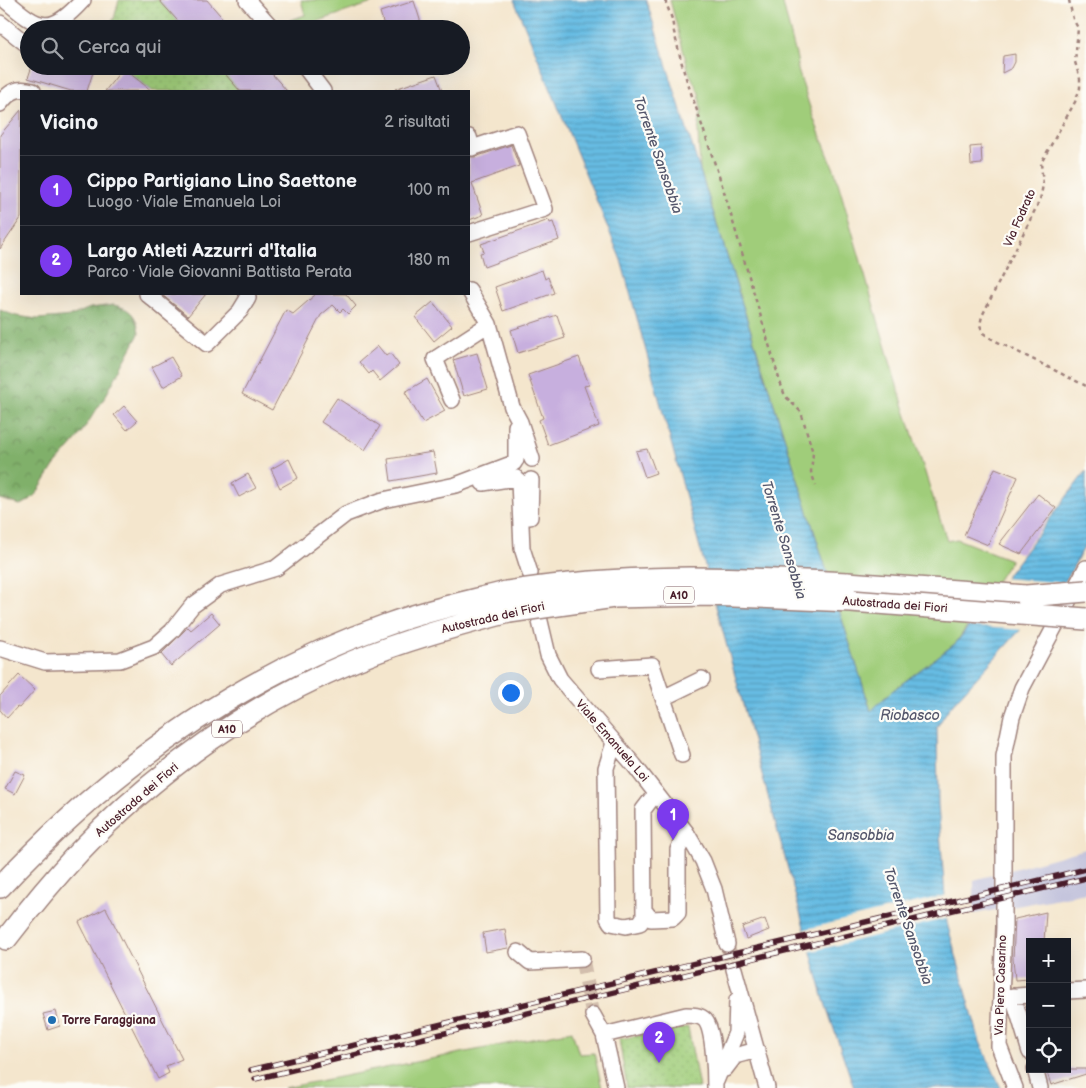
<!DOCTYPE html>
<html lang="it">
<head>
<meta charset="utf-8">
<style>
	body { margin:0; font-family:"Balsamiq Sans",sans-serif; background:#20242c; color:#f1f3f6 }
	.controls { position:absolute; right:15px; bottom:15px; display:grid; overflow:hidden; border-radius:0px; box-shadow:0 5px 20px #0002 }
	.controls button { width:45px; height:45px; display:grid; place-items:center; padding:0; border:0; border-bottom:1px solid #363941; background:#171b24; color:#f1f3f6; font:25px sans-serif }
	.you { position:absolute; left:510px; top:692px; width:18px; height:18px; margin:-12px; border:4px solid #fff; border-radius:50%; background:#1a73e8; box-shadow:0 0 0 8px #1a73e833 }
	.badge { display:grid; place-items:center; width:32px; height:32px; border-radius:50%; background:#7c3aed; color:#fff; font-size:16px; font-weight:700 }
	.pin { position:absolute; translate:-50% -41px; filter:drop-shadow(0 1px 2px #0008) }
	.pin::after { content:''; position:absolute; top:26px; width:18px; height:15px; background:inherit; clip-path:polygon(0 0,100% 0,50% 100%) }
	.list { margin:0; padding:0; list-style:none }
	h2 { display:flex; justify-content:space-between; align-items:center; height:65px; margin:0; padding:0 20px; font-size:21px }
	h2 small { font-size:16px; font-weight:400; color:#9ea1a6 }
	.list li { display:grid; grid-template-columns:32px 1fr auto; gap:15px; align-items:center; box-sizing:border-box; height:70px; padding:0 20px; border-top:1px solid #363941 }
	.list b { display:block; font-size:19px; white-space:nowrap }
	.list p { margin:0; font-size:16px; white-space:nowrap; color:#9ea1a6 }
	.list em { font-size:16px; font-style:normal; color:#9ea1a6 }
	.icon { flex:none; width:28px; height:28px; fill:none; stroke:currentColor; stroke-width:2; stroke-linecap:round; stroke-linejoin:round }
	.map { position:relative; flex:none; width:1086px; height:1088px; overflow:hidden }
	.search { position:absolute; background:#171b24; box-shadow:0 5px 20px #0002; left:20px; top:20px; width:450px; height:55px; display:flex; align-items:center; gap:12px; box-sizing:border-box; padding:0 18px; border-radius:28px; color:#9ea1a6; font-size:19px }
	.panel { position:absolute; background:#171b24; box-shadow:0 5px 20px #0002; left:20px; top:90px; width:450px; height:205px; border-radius:0px }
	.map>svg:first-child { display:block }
</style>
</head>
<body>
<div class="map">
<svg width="1086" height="1088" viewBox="0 0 1086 1088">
	<defs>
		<pattern id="forest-crowns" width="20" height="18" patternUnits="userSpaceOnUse" patternTransform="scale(1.25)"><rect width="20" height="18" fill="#80b06a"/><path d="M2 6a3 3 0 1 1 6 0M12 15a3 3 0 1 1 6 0" fill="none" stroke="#6b8f57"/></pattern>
		<pattern id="park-dots" width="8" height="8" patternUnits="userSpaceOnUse" patternTransform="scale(1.25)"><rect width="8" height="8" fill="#a0cd7a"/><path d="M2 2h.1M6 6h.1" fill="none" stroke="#8bb06a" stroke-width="1.8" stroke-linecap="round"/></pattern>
		<pattern id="water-rules" width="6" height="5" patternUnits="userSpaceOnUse" patternTransform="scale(1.25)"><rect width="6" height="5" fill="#66bce3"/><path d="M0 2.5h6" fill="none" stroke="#5698b8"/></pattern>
	</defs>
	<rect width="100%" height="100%" fill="#fdfcf7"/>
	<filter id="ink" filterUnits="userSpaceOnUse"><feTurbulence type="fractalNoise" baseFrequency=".02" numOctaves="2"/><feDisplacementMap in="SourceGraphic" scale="10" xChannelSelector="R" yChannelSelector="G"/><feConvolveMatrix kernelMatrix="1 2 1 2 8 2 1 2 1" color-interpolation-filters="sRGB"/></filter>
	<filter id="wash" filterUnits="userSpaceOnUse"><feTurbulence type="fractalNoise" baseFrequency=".0096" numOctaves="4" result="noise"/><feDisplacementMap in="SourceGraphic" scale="20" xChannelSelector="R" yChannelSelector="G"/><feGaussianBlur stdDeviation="1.12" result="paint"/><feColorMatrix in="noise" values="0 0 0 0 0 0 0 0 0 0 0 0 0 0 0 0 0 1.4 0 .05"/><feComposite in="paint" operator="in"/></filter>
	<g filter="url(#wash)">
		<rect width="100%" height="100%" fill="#f4e6cd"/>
		<path fill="#c2c2dc" d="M1086 849V893L974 914V880Z"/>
		<path fill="#a0cd7a" stroke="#757652" d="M301 0H381L295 29 290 20 305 15Z
			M670 0H782L797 59 798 70 813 117 835 172 895 379 947 541 957 539 1011 560 956 643 892 691 871 711 700 170 698 132 701 111 699 93 689 72Z
			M572 1031 579 1054 594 1053 602 1088H284Z"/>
		<path fill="url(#forest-crowns)" stroke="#65684a" d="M113 305C131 308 137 316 139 334L105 397 75 442 54 466 37 493 29 501 20 505 0 499V310L16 316 38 319 71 316 90 308Z"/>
		<path fill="url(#park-dots)" stroke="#757652" d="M119 0H159L185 29H103L114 19Z
			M116 66H250L232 82 240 91H152L123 68Z
			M688 1027 699 1088H627L619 1039Z"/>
		<path fill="url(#water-rules)" stroke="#586e87" d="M514 0H646L871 711 892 691 956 643 1086 471V544L1066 580 949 708 937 727 938 805 947 923 980 1042 1001 1088H854L824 1000 621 260Z"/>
		<path fill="#f4e6cd" d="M1001 578 1066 583 1024 630 965 626Z
			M947 895 949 918 808 952 802 930Z"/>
		<g id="blocks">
			<path fill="#c7afde" d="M159 0H207L232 29H185Z
				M414 1 423 29H385L380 12Z
				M1015 54V62L1012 68 1002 73 1003 56Z
				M32 66H95L87 91H71L28 78Z
				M218 66H265L287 91H240Z
				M123 68 152 91H105Z
				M436 75 442 91H395V89Z
				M21 110V218L0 249V135Z
				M511 145 519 166 472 183 483 215 469 220V157H475Z
				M981 146 982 164 971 165 970 147Z
				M549 220 550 223 553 222 559 240 484 267 480 253 484 252 481 244Z
				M542 270 545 279 548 277 554 293 503 311 495 287Z
				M161 294H206L188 316Z
				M316 294H346L356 306 348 314 343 309 340 312 333 305 321 315 272 410 242 394 286 310 293 314Z
				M433 302 452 326 434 341 415 317Z
				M557 315 565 338 518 353 511 330Z
				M378 346 386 356 390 353 399 365 380 381 372 371 369 374 359 362Z
				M477 353 488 389 464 396 453 360Z
				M171 357 182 376 163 387 152 367Z
				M579 357 589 385 584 386 599 426 548 445 539 420 543 418 528 375Z
				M427 379 445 411 423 423 405 392Z
				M337 398 380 426 365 450 321 422Z
				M124 406 137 421 127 430 114 415Z
				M647 449 656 473 645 477 636 451Z
				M433 452 437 473 391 481 388 459Z
				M289 459 298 478 280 488 271 469Z
				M995 468 1018 477 988 545 964 535Z
				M248 474 256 488 239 497 232 483Z
				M1038 494 1056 508 1021 554 999 544Z
				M211 613 220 624 171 666 161 654 188 627 191 630Z
				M19 675 35 690 19 708 17 707 7 718 0 710V696Z
				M15 771 25 775 15 794 5 789Z
				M106 908 182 1059 166 1066 169 1073 158 1079 79 922Z
				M1046 912 1044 942H1030V979L1015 980 1013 959 1015 919Z
				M765 919 769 930 746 939 742 927Z
				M505 929 508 948 486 952 483 933Z
				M56 1011 60 1026 48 1030 43 1014Z
				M1046 1069H1086V1074L1051 1085Z"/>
		</g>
	</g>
	<g filter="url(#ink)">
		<use href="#blocks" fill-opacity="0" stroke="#9f827c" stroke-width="1"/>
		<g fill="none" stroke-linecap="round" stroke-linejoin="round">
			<path stroke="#d2bead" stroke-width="15" stroke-dasharray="15 8" stroke-linecap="butt" d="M727 944 734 969
				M582 959 593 1015"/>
			<defs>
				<path id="minor" d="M5 0C40 30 50 36 83 0
					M247 0 273 29
					M0 23 29 46
					M304 66 323 91
					M0 104C10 91 17 87 33 91
					M469 137 472 148 517 133 545 209 469 233
					M469 290 489 324 512 407 520 422 532 459
					M147 294 207 344 240 311 248 298 247 294
					M452 400 435 359 489 324
					M516 426V460
					M519 481 522 548 530 573
					M483 483 516 478
					M530 517 531 480
					M539 617 548 655 560 679 634 765 686 832 703 861 714 889 727 944
					M0 648 45 662 120 660 154 647 172 631 192 606 221 585 276 568 346 514 383 500 456 485 514 463
					M599 669 652 665 663 698 702 679
					M663 698 682 755
					M614 743 606 768 608 918 611 923 626 926 640 923 644 917 643 810 656 793
					M644 910 651 919 673 918 678 913V850L686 832
					M518 952 530 962 582 959
					M734 969 767 1088
					M1067 991 1086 990
					M1013 996 1030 1052
					M1004 997 1030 995
					M593 1015 604 1035
					M725 1069 735 1056 757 1050
					M1035 1069 1040 1088
					M716 1081 736 1033 737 1000
					M616 1088 604 1035 686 1015C693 1015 700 1015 705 1020 714 1030 715 1074 715 1088
					M1015 1088 999 1046 1004 927V756L1012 717 1022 688 1086 568"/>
				<path id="highway" d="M847 583 1026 596
					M0 887C109 770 237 677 389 624 427 610 467 602 506 592
					M6 939C29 909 53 880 79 852 156 771 251 704 354 661 404 640 456 626 509 612"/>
			</defs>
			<use href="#minor" stroke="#9f827c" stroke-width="18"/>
			<use href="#highway" stroke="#9f827c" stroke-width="24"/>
			<path stroke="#9f827c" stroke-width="2.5" stroke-dasharray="4 4" stroke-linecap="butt" d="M665 0 672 19 674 32 684 72 723 188 780 382 785 396 801 412 813 453 811 472 816 486
				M1069 0 1073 19 1078 28 1075 62 1080 79V88L1075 102 1041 163 1043 185 1040 200 982 316 980 325 983 333 992 339 1086 386"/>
			<use href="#minor" stroke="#fff" stroke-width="15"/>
			<use href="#highway" stroke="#fff" stroke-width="21"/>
			<defs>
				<path id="rail" d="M251 1070 1086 869
					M255 1079 1086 878"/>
			</defs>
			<use href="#rail" stroke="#4a1f2b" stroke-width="5.5"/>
			<use href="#rail" stroke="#fdfcf7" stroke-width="4" stroke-dasharray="11" stroke-linecap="butt"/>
			<defs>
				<path id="highway-bridge" d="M506 592C624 573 729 577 847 583
					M1026 596 1086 591
					M509 612 614 597 709 595 851 601 1086 619"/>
			</defs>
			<use href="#highway-bridge" stroke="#9f827c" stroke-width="24" stroke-linecap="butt"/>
			<use href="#highway-bridge" stroke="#fff" stroke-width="21"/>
		</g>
	</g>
	<circle fill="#1f6fb2" stroke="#fdfcf7" stroke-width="2" cx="52" cy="1020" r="5"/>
	<g text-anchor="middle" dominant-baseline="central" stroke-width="4.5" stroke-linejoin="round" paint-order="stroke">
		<g fill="#fdfcf7" stroke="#806168" stroke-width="1">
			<rect x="664" y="586.5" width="30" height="17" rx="4"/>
			<rect x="212" y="720.5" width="30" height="17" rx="4"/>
		</g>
		<g font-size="11" font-weight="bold" fill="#4a1f2b">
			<text x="679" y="595">A10</text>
			<text x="227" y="729">A10</text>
		</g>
		<g font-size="12" fill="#4a1f2b" stroke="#fdfcf7">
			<text transform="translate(1020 218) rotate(-66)">Via Fodrato</text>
			<text transform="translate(895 605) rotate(4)">Autostrada dei Fiori</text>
			<text transform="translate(493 618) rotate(-13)">Autostrada dei Fiori</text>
			<text transform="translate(612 741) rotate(49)">Viale Emanuela Loi</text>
			<text transform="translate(137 800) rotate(-41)">Autostrada dei Fiori</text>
			<text transform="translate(1001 985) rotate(-88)">Via Piero Casarino</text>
		</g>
		<g font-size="12" font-weight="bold" fill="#4a1f2b" stroke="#fdfcf7" text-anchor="start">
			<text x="62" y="1020">Torre Faraggiana</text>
		</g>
		<g font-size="14" font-style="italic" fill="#54566b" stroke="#fdfcf7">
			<text transform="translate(658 155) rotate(71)">Torrente Sansobbia</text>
			<text transform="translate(784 540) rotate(73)">Torrente Sansobbia</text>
			<text x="910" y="715">Riobasco</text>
			<text x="861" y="835">Sansobbia</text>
			<text transform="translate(908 926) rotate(71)">Torrente Sansobbia</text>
		</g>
	</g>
</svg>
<div class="controls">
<button>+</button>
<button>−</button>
<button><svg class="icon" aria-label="locate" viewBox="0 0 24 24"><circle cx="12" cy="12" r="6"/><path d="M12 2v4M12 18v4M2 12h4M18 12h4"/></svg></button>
</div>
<div class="you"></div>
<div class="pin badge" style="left:673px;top:840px">1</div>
<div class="pin badge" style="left:659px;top:1063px">2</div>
<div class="search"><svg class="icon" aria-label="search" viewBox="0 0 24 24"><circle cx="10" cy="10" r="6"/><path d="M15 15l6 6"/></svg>Cerca qui</div>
<section class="panel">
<h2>Vicino<small>2 risultati</small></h2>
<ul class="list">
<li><span class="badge">1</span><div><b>Cippo Partigiano Lino Saettone</b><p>Luogo · Viale Emanuela Loi</p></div><em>100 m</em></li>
<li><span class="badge">2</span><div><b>Largo Atleti Azzurri d'Italia</b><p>Parco · Viale Giovanni Battista Perata</p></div><em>180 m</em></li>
</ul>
</section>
</div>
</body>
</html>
